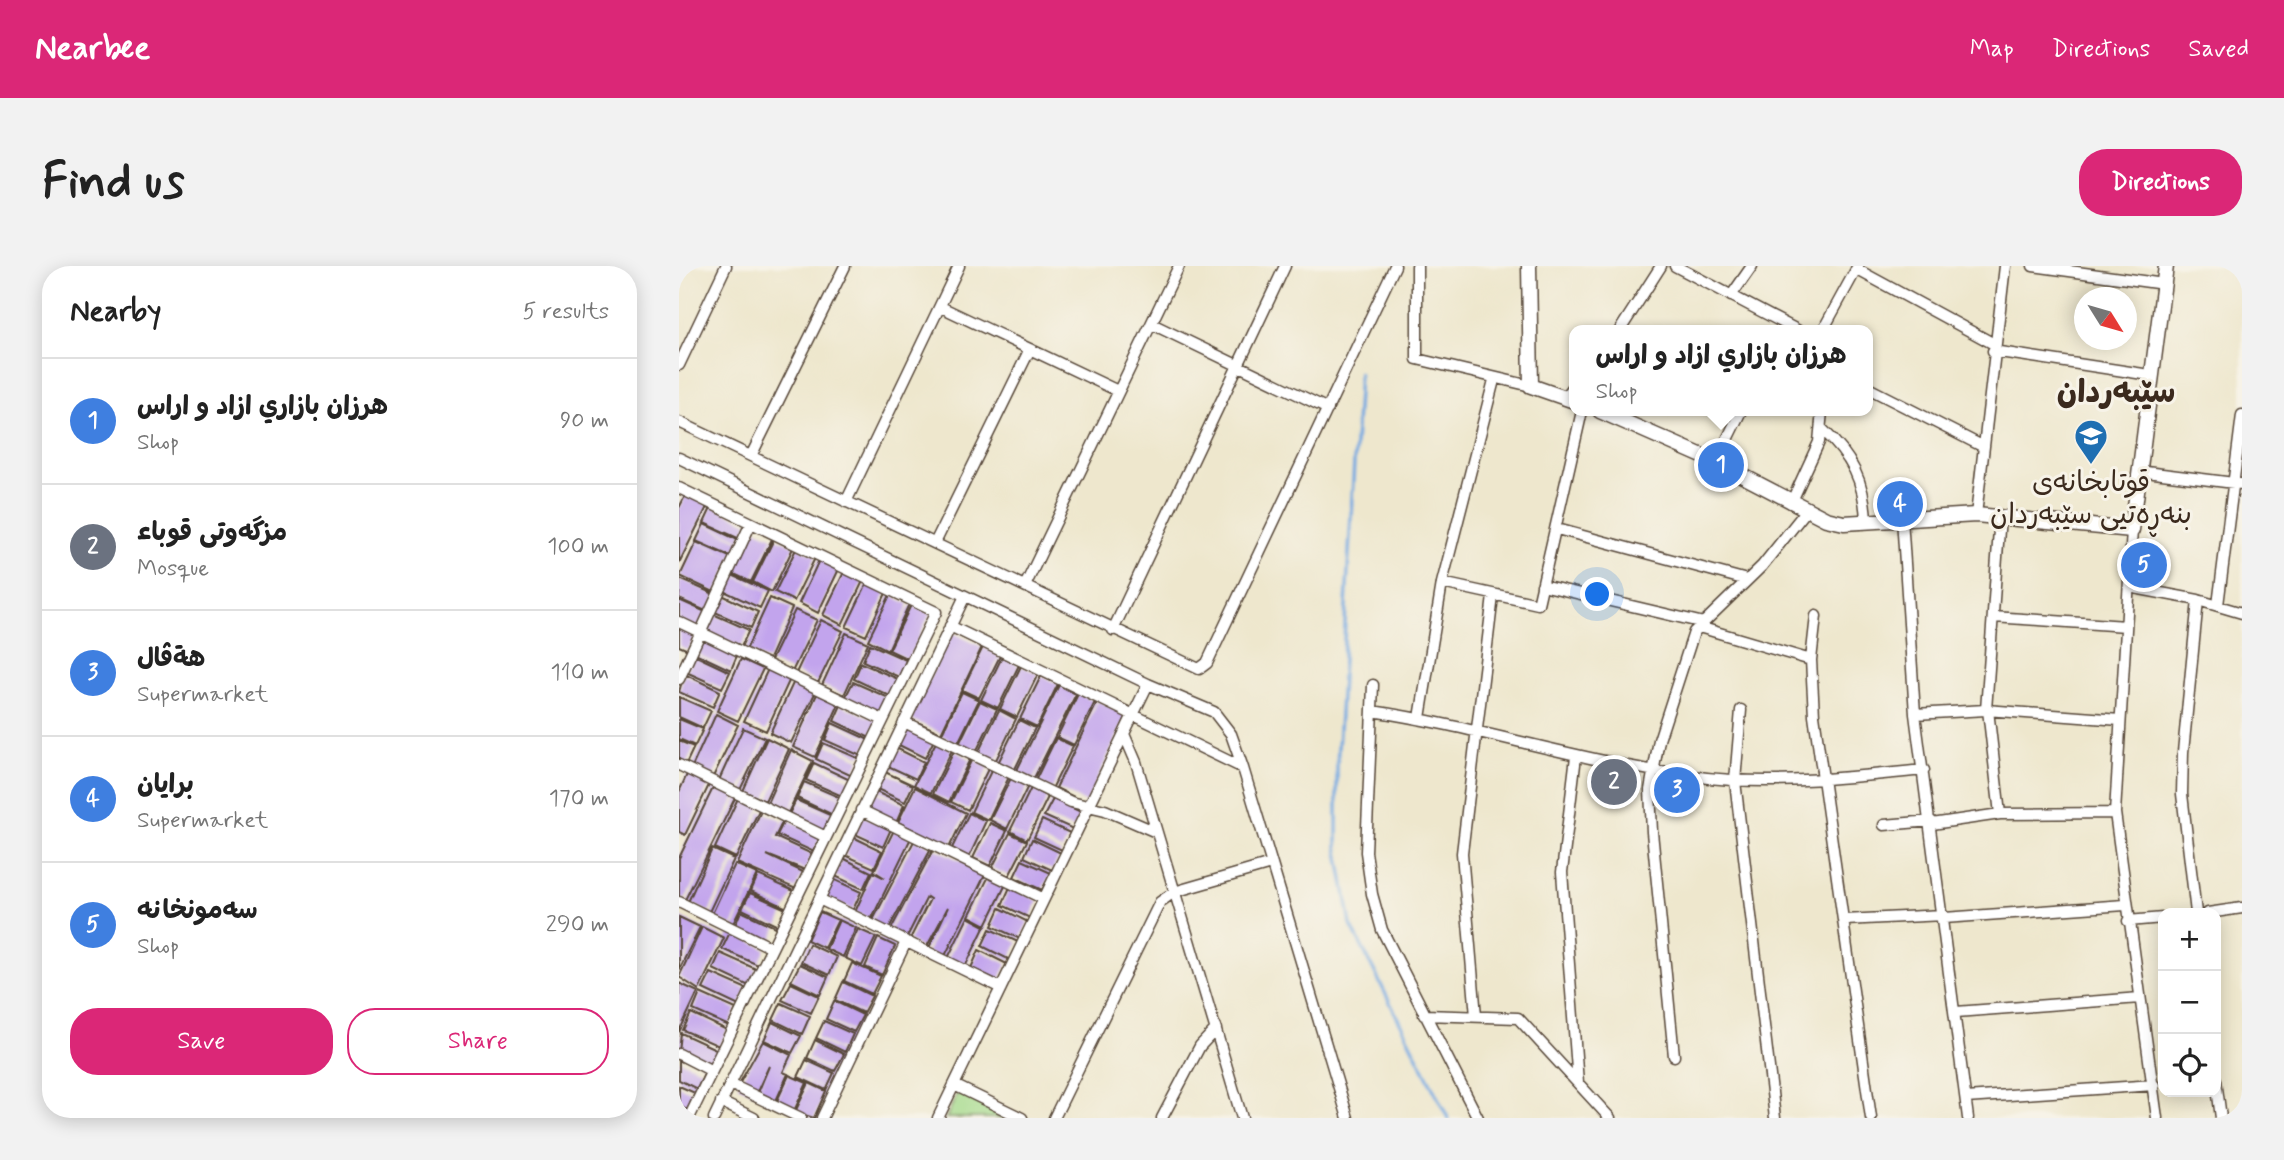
<!DOCTYPE html>
<html lang="en">
<head>
<meta charset="utf-8">
<style>
	body { margin:0; font-family:Mynerve,"Playpen Sans Arabic",sans-serif; background:#f2f2f2; color:#222 }
	.controls { position:absolute; right:21px; bottom:21px; display:grid; overflow:hidden; border-radius:14px; box-shadow:0 4px 18px #0003 }
	.controls button { width:63px; height:63px; display:grid; place-items:center; padding:0; border:0; border-bottom:2px solid #e0e0e0; background:#fff; color:#222; font:35px sans-serif }
	.compass { position:absolute; left:1395px; top:21px; width:63px; height:63px; border-radius:50%; background:#fff; box-shadow:0 4px 18px #0003; rotate:127deg }
	.you { position:absolute; left:919px; top:329px; width:24px; height:24px; margin:-18px; border:5px solid #fff; border-radius:50%; background:#1a73e8; box-shadow:0 0 0 10px #1a73e833 }
	.badge { display:grid; place-items:center; width:46px; height:46px; border-radius:50%; background:#db2777; color:#fff; font-size:23px; font-weight:700 }
	.pin { position:absolute; translate:-50% -50%; border:4px solid #fff; box-shadow:0 2px 7px #0006 }
	.popup { position:absolute; left:890px; top:59px; width:304px; height:91px; box-sizing:border-box; display:grid; place-content:center; border-radius:14px; background:#fff; filter:drop-shadow(0 2px 5px #0005); font-size:23px; white-space:nowrap; color:#767676 }
	.popup b { font-size:26px; color:#222 }
	.popup::after { content:''; position:absolute; left:50%; top:100%; margin-left:-14px; border:14px solid transparent; border-top-color:#fff }
	.list { margin:0; padding:0; list-style:none }
	h2 { display:flex; justify-content:space-between; align-items:center; height:91px; margin:0; padding:0 28px; font-size:30px }
	h2 small { font-size:23px; font-weight:400; color:#767676 }
	.list li { display:grid; grid-template-columns:46px 1fr auto; gap:21px; align-items:center; box-sizing:border-box; height:126px; padding:0 28px; border-top:2px solid #e0e0e0 }
	.list b { display:block; font-size:26px; white-space:nowrap }
	.list p { margin:0; font-size:23px; white-space:nowrap; color:#767676 }
	.list em { font-size:23px; font-style:normal; color:#767676 }
	.actions { display:flex; gap:14px; padding:21px 28px }
	.actions a { flex:1; padding:16px 0; border:2px solid #db2777; border-radius:28px; text-align:center; font-size:24px; color:#db2777 }
	.actions .main { background:#db2777; color:#fff }
	.icon { flex:none; width:38px; height:38px; fill:none; stroke:currentColor; stroke-width:2; stroke-linecap:round; stroke-linejoin:round }
	.map { position:relative; flex:none; width:1563px; height:852px; overflow:hidden; border-radius:28px }
	header { display:flex; align-items:center; gap:42px; box-sizing:border-box; height:98px; padding:0 35px; background:#db2777; color:#fff }
	header strong { font-size:33px }
	nav { display:flex; gap:38px; margin-inline-start:auto; font-size:24px }
	.intro { display:flex; align-items:center; justify-content:space-between; box-sizing:border-box; height:168px; padding:0 42px }
	h1 { margin:0; font-size:49px }
	.button { padding:18px 32px; border-radius:28px; background:#db2777; color:#fff; font-size:24px; font-weight:700 }
	main { display:flex; gap:42px; padding:0 42px }
	aside { flex:1; background:#fff; border-radius:28px; box-shadow:0 4px 18px #0003 }
	.map>svg:first-child { display:block }
</style>
</head>
<body>
<header>
<strong>Nearbee</strong>
<nav><a>Map</a><a>Directions</a><a>Saved</a></nav>
</header>
<div class="intro"><h1>Find us</h1><a class="button">Directions</a></div>
<main>
<aside>
<h2>Nearby<small>5 results</small></h2>
<ul class="list">
<li><span class="badge" style="background:#3f7fe0">1</span><div><b>هرزان بازاري ازاد و اراس</b><p>Shop</p></div><em>90 m</em></li>
<li><span class="badge" style="background:#6b7280">2</span><div><b>مزگەوتی قوباء</b><p>Mosque</p></div><em>100 m</em></li>
<li><span class="badge" style="background:#3f7fe0">3</span><div><b>هةڤال</b><p>Supermarket</p></div><em>110 m</em></li>
<li><span class="badge" style="background:#3f7fe0">4</span><div><b>برايان</b><p>Supermarket</p></div><em>170 m</em></li>
<li><span class="badge" style="background:#3f7fe0">5</span><div><b>سەمونخانە</b><p>Shop</p></div><em>290 m</em></li>
</ul>
<div class="actions"><a class="main">Save</a><a>Share</a></div>
</aside>
<div class="map">
<svg width="1563" height="852" viewBox="0 0 1563 852">
	<rect width="100%" height="100%" fill="#f7f3e8"/>
	<filter id="ink" filterUnits="userSpaceOnUse"><feTurbulence type="fractalNoise" baseFrequency=".0143" numOctaves="2"/><feDisplacementMap in="SourceGraphic" scale="14" xChannelSelector="R" yChannelSelector="G"/><feConvolveMatrix kernelMatrix="1 2 1 2 8 2 1 2 1" color-interpolation-filters="sRGB"/></filter>
	<filter id="wash" filterUnits="userSpaceOnUse"><feTurbulence type="fractalNoise" baseFrequency=".00686" numOctaves="4" result="noise"/><feDisplacementMap in="SourceGraphic" scale="28" xChannelSelector="R" yChannelSelector="G"/><feGaussianBlur stdDeviation="1.57" result="paint"/><feColorMatrix in="noise" values="0 0 0 0 0 0 0 0 0 0 0 0 0 0 0 0 0 1.4 0 .05"/><feComposite in="paint" operator="in"/></filter>
	<g filter="url(#wash)">
		<rect width="100%" height="100%" fill="#eee7cd"/>
		<path fill="#a4da8b" stroke="#708254" stroke-width="2" d="M279 826 332 852H267Z"/>
		<g fill="none" stroke-linecap="round" stroke-linejoin="round">
			<path stroke="#74a9e1" stroke-width="3.5" d="M680 107 658 501V580L672 659 769 852"/>
		</g>
		<g id="blocks">
			<path fill="#c2a4ed" d="M7 228 29 239 0 297V242Z
				M33 240 69 257 61 273 25 257Z
				M25 258 61 275 53 291 17 275Z
				M74 262 94 271 72 316 53 307Z
				M96 271 115 280 93 326 74 316Z
				M17 276 53 292 37 327 1 310Z
				M118 281 137 290 115 335 96 326Z
				M141 292 161 301 139 347 120 337Z
				M166 304 185 313 163 359 144 349Z
				M53 309 89 325 81 342 45 325Z
				M1 313 37 329 29 346 0 333Z
				M189 315 208 325 187 370 167 361Z
				M43 329 79 346 72 362 36 346Z
				M211 329 230 338 209 384 189 374Z
				M91 332 113 342 89 395 67 384Z
				M0 334 29 347 21 364 0 354Z
				M232 339 251 348 229 393 210 384Z
				M116 344 138 354 113 406 91 396Z
				M34 348 70 364 62 381 26 365Z
				M142 354 164 365 139 417 117 407Z
				M0 360 16 368 9 384 0 380Z
				M272 366 303 381 262 467 232 453Z
				M167 367 189 377 165 429 143 419Z
				M23 371 59 387 52 404 16 387Z
				M191 378 227 394 220 411 184 395Z
				M304 381 321 390 300 432 283 424Z
				M15 389 51 406 43 422 7 406Z
				M323 391 340 399 319 442 302 434Z
				M62 393 84 403 59 455 38 445Z
				M182 397 219 413 211 430 175 413Z
				M342 400 359 408 338 451 321 443Z
				M89 403 111 413 87 465 65 455Z
				M5 408 41 425 34 441 0 426Z
				M362 410 379 418 358 461 341 453Z
				M115 415 137 425 112 477 91 467Z
				M174 416 210 432 202 449 166 432Z
				M380 419 397 428 354 514 337 506Z
				M283 426 300 434 279 477 262 469Z
				M138 428 160 438 136 491 114 481Z
				M399 428 416 436 395 479 378 471Z
				M0 431 32 445 24 462 0 451Z
				M301 435 318 443 297 486 280 478Z
				M419 435 448 449 407 537 377 522Z
				M162 439 199 455 191 472 155 455Z
				M320 444 337 453 316 496 299 487Z
				M37 448 59 459 34 511 13 501Z
				M0 453 24 463 16 480 0 473Z
				M340 454 356 462 335 505 319 497Z
				M153 457 190 474 182 490 146 474Z
				M226 461 255 474 246 492 218 478Z
				M64 462 86 472 61 524 40 514Z
				M88 472 110 483 86 535 64 525Z
				M377 472 394 480 373 523 356 515Z
				M0 475 15 481 7 498 0 495Z
				M257 476 273 484 252 527 235 519Z
				M144 477 181 493 173 510 137 493Z
				M217 482 245 496 237 513 209 500Z
				M112 484 134 495 109 547 88 537Z
				M275 485 291 493 270 536 254 528Z
				M293 493 310 501 289 544 272 536Z
				M135 497 171 514 163 530 127 514Z
				M313 503 330 511 309 554 292 546Z
				M9 506 31 517 6 569 0 566V526Z
				M206 506 234 519 226 536 198 523Z
				M332 512 349 520 328 563 311 554Z
				M125 516 162 532 154 549 118 532Z
				M35 520 57 530 6 634 0 631V592Z
				M236 521 287 547 270 582 219 556Z
				M352 522 369 531 348 574 331 565Z
				M197 526 225 539 217 557 188 543Z
				M60 530 82 540 57 592 36 582Z
				M374 533 402 546 394 563 365 550Z
				M117 534 153 550 145 567 109 550Z
				M82 545 104 555 96 571 133 588 126 604 88 589 124 606 117 623 58 597Z
				M290 547 307 555 290 591 273 582Z
				M184 550 212 563 204 581 176 568Z
				M106 553 142 569 135 586 98 569Z
				M363 554 391 567 383 584 355 571Z
				M311 557 328 565 311 600 294 592Z
				M215 564 232 572 192 654 176 646 194 606 206 612 195 605Z
				M331 567 348 575 330 610 313 602Z
				M174 571 203 585 195 602 166 589Z
				M236 573 253 581 208 666 192 658Z
				M353 573 382 587 373 604 345 591Z
				M255 582 307 607 264 694 248 686 269 641 246 684 230 675 251 633 248 631 226 675 210 667Z
				M33 583 55 593 30 646 9 636Z
				M164 592 192 606 184 623 156 610Z
				M343 594 372 607 363 624 335 611Z
				M56 598 78 608 53 660 32 650Z
				M311 608 328 616 307 659 290 650Z
				M79 609 115 625 108 642 72 625Z
				M154 613 182 626 174 644 146 631Z
				M331 621 359 635 351 652 323 639Z
				M71 627 107 643 99 660 63 643Z
				M321 642 349 656 341 673 313 660Z
				M62 645 98 662 91 678 55 662Z
				M141 646 159 654 145 682 128 674Z
				M0 651 21 661 0 704Z
				M289 651 306 660 285 703 268 694Z
				M160 654 177 662 164 691 147 683Z
				M23 661 45 672 20 724 0 711Z
				M179 663 197 671 183 700 166 692Z
				M311 663 339 676 331 694 303 680Z
				M51 666 87 683 79 699 43 683Z
				M199 672 216 680 203 709 186 701Z
				M130 678 158 691 150 709 122 696Z
				M300 684 328 698 320 715 292 702Z
				M41 687 77 703 70 720 34 703Z
				M173 697 202 710 193 728 165 715Z
				M121 698 149 711 141 729 112 715Z
				M32 707 68 723 60 740 24 723Z
				M164 716 193 730 184 747 156 734Z
				M0 717 19 726 0 766Z
				M112 717 140 730 132 747 103 734Z
				M21 727 57 743 50 760 14 744Z
				M155 735 184 749 175 766 147 753Z
				M102 737 131 750 123 768 94 754Z
				M12 747 48 764 40 780 4 764Z
				M145 755 174 768 166 786 137 772Z
				M93 756 122 770 113 787 85 774Z
				M2 767 39 784 31 801 0 786Z
				M136 774 165 788 156 805 128 792Z
				M84 775 112 789 104 806 109 808 96 837 78 829 90 800 77 828 59 820Z
				M0 794 26 806 18 823 0 814Z
				M127 794 155 807 147 824 119 811Z
				M110 809 128 817 115 845 97 837Z
				M130 817 147 825 135 852 116 846Z
				M0 820 16 827 8 844 0 840Z"/>
		</g>
	</g>
	<g filter="url(#ink)">
		<use href="#blocks" fill-opacity="0" stroke="#564638" stroke-width="2"/>
		<g fill="none" stroke-linecap="round" stroke-linejoin="round">
			<defs>
				<path id="minor" d="M738 0V93L852 120
					M996 0 1118 64
					M1354 0 1485 18
					M1177 3 1315 78
					M1052 30 1073 0
					M262 41 439 125
					M473 58 649 143
					M941 64 982 0
					M1144 64 1179 0
					M1314 85 1471 109
					M0 99 47 0
					M1189 122 1303 180
					M886 132 895 120
					M0 156 520 403 528 397 716 0
					M1143 163C1172 190 1186 215 1187 256
					M72 190 166 0
					M0 192 469 418 535 446 552 468 564 502 669 852
					M1037 196 1062 145
					M1459 205 1563 218
					M0 222 257 346 10 852
					M167 236 280 0
					M1112 237 1140 176 1143 145
					M1297 249 1326 0
					M1223 252 1236 448 1289 852
					M878 263 1068 314
					M1453 264 1436 547 1478 852
					M256 277 351 83
					M763 317 859 338 903 145
					M863 319 1025 357
					M346 320 500 0
					M1450 321 1519 334 1563 347
					M1539 339 1563 149
					M1137 350 1132 394 1135 449 1192 852
					M1314 351 1447 360
					M0 356 204 454
					M271 360 564 502
					M1020 361 1132 394
					M434 364 606 0
					M0 413 72 257
					M694 419 687 586 693 628 703 664 799 852
					M1062 444 1056 515 1096 852
					M1307 444 1321 250
					M1309 444 1321 548
					M693 445C814 463 930 506 1053 514 1117 518 1182 510 1245 504
					M1236 448 1307 444 1441 454
					M741 452 763 317 815 114
					M225 456 392 536 426 544 477 566
					M445 468 457 496 563 852
					M897 490 883 606 899 817
					M0 499 147 571
					M182 544 365 633
					M1253 558 1321 548 1436 547
					M1205 559 1252 555
					M140 633 322 722
					M0 636 93 682
					M1517 647 1503 528 1504 486 1519 334
					M1529 647 1563 642
					M1265 652 1446 639
					M1166 654 1264 649
					M1449 655 1484 652
					M1277 746 1461 732
					M745 749 839 752 931 852
					M797 750 783 587 814 330
					M0 788 33 805
					M995 790 973 566 971 524 980 474 1015 366 1083 300 1127 245
					M1537 814 1542 852
					M51 818 122 852
					M275 819 343 852
					M1287 832 1475 819
					M42 836 75 852
					M35 852 286 330
					M143 852 227 676
					M259 852 469 418
					M375 852 481 636 495 626 592 598
					M483 852 521 780 537 763"/>
				<path id="tertiary" d="M850 0 852 120 895 135
					M921 145 1037 196 1147 253 1165 257 1297 249 1453 264 1487 0"/>
			</defs>
			<use href="#minor" stroke="#564638" stroke-width="13"/>
			<use href="#tertiary" stroke="#564638" stroke-width="17"/>
			<use href="#minor" stroke="#fff" stroke-width="10"/>
			<use href="#tertiary" stroke="#fff" stroke-width="14"/>
		</g>
	</g>
	<defs>
		<symbol id="school-pin" viewBox="-11 -11 22 30"><path d="M0 17L-7.5 6A9.5 9.5 0 1 1 7.5 6Z" fill="#1f6fb2" stroke="#f7f3e8"/><path d="M0-5L7-2L0 1L-7-2ZM-4 1L0 2.5L4 1V4Q0 6-4 4Z" fill="#fff"/></symbol>
	</defs>
	<g fill-rule="evenodd">
		<use href="#school-pin" x="1393" y="151" width="38" height="52"/>
	</g>
	<g text-anchor="middle" dominant-baseline="central" stroke-width="6" stroke-linejoin="round" paint-order="stroke">
		<g font-size="28" fill="#3b2a1e" stroke="#f7f3e8">
			<text x="1412" y="217">قوتابخانەی<tspan x="1412" dy="32">بنەڕەتیی سێبەردان</tspan></text>
		</g>
		<g font-size="32" font-weight="bold" fill="#3b2a1e" stroke="#f7f3e8">
			<text x="1437" y="127">سێبەردان</text>
		</g>
	</g>
</svg>
<div class="controls">
<button>+</button>
<button>−</button>
<button><svg class="icon" aria-label="locate" viewBox="0 0 24 24"><circle cx="12" cy="12" r="6"/><path d="M12 2v4M12 18v4M2 12h4M18 12h4"/></svg></button>
</div>
<svg class="compass" viewBox="-18 -18 36 36"><path d="M0-13l5 13h-10z" fill="#e53935"/><path d="M0 13l5-13h-10z" fill="#767676"/></svg>
<div class="you"></div>
<div class="pin badge" style="left:1042px;top:199px;background:#3f7fe0">1</div>
<div class="popup"><b>هرزان بازاري ازاد و اراس</b>Shop</div>
<div class="pin badge" style="left:935px;top:516px;background:#6b7280">2</div>
<div class="pin badge" style="left:998px;top:524px;background:#3f7fe0">3</div>
<div class="pin badge" style="left:1221px;top:238px;background:#3f7fe0">4</div>
<div class="pin badge" style="left:1465px;top:299px;background:#3f7fe0">5</div>
</div>
</main>
</body>
</html>
